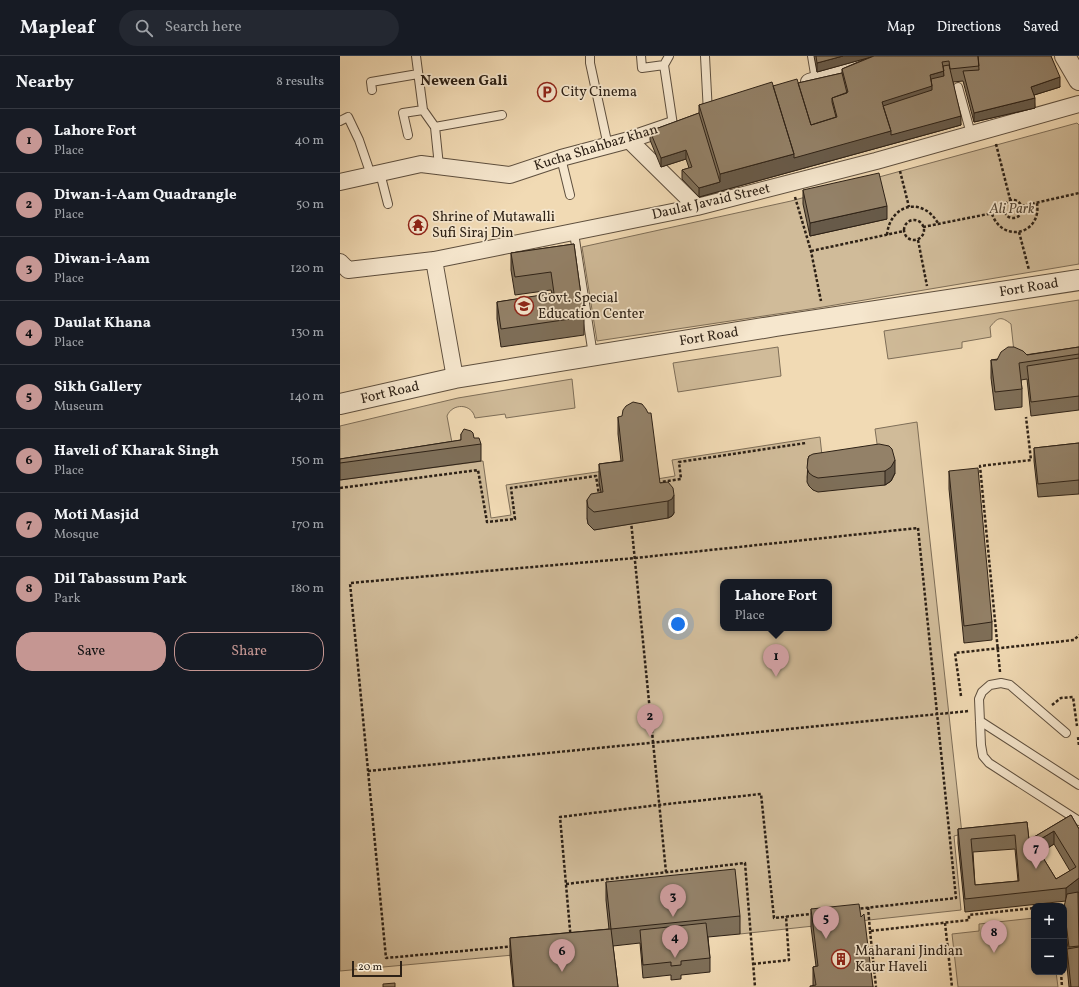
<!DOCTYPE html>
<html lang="en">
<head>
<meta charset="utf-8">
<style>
	body { margin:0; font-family:Vollkorn,serif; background:#242831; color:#f1f3f6 }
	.controls { position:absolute; right:12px; bottom:12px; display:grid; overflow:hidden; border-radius:8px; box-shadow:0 2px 6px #0003 }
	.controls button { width:36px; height:36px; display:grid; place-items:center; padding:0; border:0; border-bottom:1px solid #363941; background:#171b24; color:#f1f3f6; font:20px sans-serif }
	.scale { position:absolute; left:12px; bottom:10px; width:50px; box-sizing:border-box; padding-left:4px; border:2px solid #2d2116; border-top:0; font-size:11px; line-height:14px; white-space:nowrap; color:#2d2116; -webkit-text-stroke:3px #f6e7ce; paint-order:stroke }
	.you { position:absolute; left:338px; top:568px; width:14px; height:14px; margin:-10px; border:3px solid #fff; border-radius:50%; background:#1a73e8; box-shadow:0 0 0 6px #1a73e833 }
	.badge { display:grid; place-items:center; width:26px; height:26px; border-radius:50%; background:#c59692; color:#111; font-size:13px; font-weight:700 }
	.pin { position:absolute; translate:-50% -33px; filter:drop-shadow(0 1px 2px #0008) }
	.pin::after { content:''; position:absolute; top:21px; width:14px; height:12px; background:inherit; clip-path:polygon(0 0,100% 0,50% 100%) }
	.popup { position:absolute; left:380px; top:523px; width:112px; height:52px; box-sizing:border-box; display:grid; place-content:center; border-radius:8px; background:#171b24; filter:drop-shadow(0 1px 3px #0005); font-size:13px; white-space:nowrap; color:#9ea1a6 }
	.popup b { font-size:15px; color:#f1f3f6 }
	.popup::after { content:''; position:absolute; left:50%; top:100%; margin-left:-8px; border:8px solid transparent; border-top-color:#171b24 }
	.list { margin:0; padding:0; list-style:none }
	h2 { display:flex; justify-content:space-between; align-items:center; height:52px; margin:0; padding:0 16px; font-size:17px }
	h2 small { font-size:13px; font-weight:400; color:#9ea1a6 }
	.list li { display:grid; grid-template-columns:26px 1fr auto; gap:12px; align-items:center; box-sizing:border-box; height:64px; padding:0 16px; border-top:1px solid #363941 }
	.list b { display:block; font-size:15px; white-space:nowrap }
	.list p { margin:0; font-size:13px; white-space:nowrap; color:#9ea1a6 }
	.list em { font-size:13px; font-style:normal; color:#9ea1a6 }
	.actions { display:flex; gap:8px; padding:12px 16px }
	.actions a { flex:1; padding:9px 0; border:1px solid #c59692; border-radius:16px; text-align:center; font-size:14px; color:#c59692 }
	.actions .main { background:#c59692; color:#111 }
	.icon { flex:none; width:22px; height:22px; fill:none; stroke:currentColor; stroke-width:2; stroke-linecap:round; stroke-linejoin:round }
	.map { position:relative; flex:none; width:739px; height:931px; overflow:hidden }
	header { display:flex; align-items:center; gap:24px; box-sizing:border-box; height:56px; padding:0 20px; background:#171b24; border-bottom:1px solid #363941 }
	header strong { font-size:19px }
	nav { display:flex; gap:22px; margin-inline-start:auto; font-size:14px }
	.search { width:280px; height:36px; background:#242831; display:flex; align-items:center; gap:10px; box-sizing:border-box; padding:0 14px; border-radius:22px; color:#9ea1a6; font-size:15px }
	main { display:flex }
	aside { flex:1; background:#171b24 }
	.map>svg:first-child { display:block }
</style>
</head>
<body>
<header>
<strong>Mapleaf</strong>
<div class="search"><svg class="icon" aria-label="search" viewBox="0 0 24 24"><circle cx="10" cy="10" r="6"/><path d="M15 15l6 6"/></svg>Search here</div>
<nav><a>Map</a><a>Directions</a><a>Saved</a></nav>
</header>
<main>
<aside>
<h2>Nearby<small>8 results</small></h2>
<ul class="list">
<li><span class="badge">1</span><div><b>Lahore Fort</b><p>Place</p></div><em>40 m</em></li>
<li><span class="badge">2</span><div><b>Diwan-i-Aam Quadrangle</b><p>Place</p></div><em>50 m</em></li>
<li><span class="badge">3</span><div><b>Diwan-i-Aam</b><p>Place</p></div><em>120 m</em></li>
<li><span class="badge">4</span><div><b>Daulat Khana</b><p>Place</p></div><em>130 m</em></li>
<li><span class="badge">5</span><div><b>Sikh Gallery</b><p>Museum</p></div><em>140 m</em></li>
<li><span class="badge">6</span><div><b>Haveli of Kharak Singh</b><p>Place</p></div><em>150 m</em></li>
<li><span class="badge">7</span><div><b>Moti Masjid</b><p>Mosque</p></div><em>170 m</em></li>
<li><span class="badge">8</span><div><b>Dil Tabassum Park</b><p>Park</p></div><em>180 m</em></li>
</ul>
<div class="actions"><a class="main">Save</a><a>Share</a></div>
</aside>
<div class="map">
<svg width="739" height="931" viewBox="0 0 739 931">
	<rect width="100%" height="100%" fill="#f1dab4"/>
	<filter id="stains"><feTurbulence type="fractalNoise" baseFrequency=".005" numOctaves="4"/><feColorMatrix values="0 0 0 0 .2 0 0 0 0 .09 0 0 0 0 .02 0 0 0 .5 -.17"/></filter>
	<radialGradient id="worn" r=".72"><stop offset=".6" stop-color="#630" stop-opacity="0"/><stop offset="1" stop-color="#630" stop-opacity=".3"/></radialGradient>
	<path fill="#d0bb99" stroke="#7e6e58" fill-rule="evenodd" d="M737 67 739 69V208L477 252 257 285 242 191 451 145Z
		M739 244V309L687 316 674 296 671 268C661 260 658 261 650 271L651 281 622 286V292L548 303 544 275Z
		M438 291 441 320 338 336 333 307Z
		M232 323 235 352 166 362 165 358 135 362C132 347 112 347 107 360L115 403 0 420V370L118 342Z
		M577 366 622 778 614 780 621 854 400 878 395 831 267 844 271 890 0 915V424L143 405 151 462 171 459 166 429 264 415 259 426 263 454 247 462 248 468 254 474 328 462 334 457 333 449 317 423 335 420 332 404 480 381 483 409 468 416 467 421 469 430 545 429 551 425 555 417 539 402 535 373ZM383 526H489V572H383Z
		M694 862V916H716L718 931H618L612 878 639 875V868Z"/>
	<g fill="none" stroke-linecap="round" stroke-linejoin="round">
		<defs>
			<path id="service" d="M76 0 83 54 95 71 99 110
				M250 0V7L268 90
				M301 0 302 12 324 9
				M329 0 324 9 333 69
				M365 0 368 57
				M472 0 476 24
				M618 31 631 78
				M32 34 31 26 78 18
				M0 65 8 61 19 84 31 119
				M95 71 162 59
				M68 79 63 57 83 54
				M221 102 230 139
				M40 117 48 148
				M234 177 253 299
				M640 665 739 729
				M726 677 670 629 661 627 650 629 642 636 639 643 641 689 643 700 649 707 739 765"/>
			<path id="minor" d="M469 26 553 0
				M289 84 357 151
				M0 126 81 108 170 119 221 102 289 84 330 70
				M94 204 115 322
				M0 206 8 214 94 204 357 151 536 105 739 48"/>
			<path id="tertiary" d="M725 0 739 24
				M0 348 115 322 436 270 739 224"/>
		</defs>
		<use href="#service" stroke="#5e4f3e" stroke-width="10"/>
		<use href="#minor" stroke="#5e4f3e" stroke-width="18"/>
		<use href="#tertiary" stroke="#5e4f3e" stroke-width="22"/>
		<path stroke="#2d2116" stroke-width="2.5" stroke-dasharray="3 2" stroke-linecap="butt" d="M656 88 670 143
			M560 115 569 151
			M455 141 471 195 481 245
			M664 153a9 9 0 1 1 18 0a9 9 0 1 1-18 0Z
			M682 150 739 137
			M652 158C663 188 702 178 697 147
			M564 174a10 10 0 1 1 20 0a10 10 0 1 1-20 0Z
			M583 171 663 155
			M679 176 689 214
			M547 179C550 147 584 140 599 169
			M578 184 587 230
			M471 195 564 175
			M322 429 321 426 341 423 339 406 466 387
			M0 432 138 414 147 466 175 463 171 432 256 420 259 439
			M291 465 326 816
			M578 472 616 842 434 862 421 738 318 749 220 761 231 885 46 902 10 527 295 502Z
			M660 616 640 410 691 404 686 361
			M621 640 615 597 734 584 739 579
			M712 649 721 642 733 641 737 670
			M738 681 739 690
			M28 715 629 655
			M226 828 405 807 415 931
			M528 851 530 875 629 864V859L694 852
			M605 867 612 931
			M530 875 536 931
			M724 904 731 903
			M413 908 449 904 446 860
			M721 916 722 931"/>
		<use href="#service" stroke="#f6e7ce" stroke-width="8"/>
		<use href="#minor" stroke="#f6e7ce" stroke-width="16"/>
		<use href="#tertiary" stroke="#f6e7ce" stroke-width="20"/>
	</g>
	<path fill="#7e6f59" stroke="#2d2116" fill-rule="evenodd" d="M474 0H711L720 31 694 39 695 52 634 66 623 25 613 26 621 69 359 141 342 123V114L349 112 346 103 321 111 310 84V75L359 57V49L433 30 458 27 502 17V13L527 2 477 16Z
		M463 134 547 163 470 180 463 148Z
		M234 188 244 261V279L161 291 157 263V246L212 238 211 234 175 239 171 214V197Z
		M739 291V354L691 360 687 323 681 324 682 333V351L655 354 651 322V304Z
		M278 361 320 427 334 457 332 460 328 462 254 474 248 468 247 462V444L261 436 259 426V408L281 405 278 378Z
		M121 378 134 382 141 388V405L0 424V403L121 384Z
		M739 387V438L698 441 694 405V392Z
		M469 400 555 417 551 425 545 429 478 436 473 434 469 430 467 426 468 403Z
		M609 415 652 566V584L624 587 609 433Z
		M731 759 739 773V931H729L727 910 728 893 724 861V851L726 845 625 856 618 787V773L687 766 689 784ZM714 788 730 815 716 823 700 797ZM675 793 678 825 635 829 633 796Z
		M266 826 400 860V878L368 881 370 902V916L341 919V923L331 924V919L303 922 300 887 273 890 278 931H173L170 900V882L269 873 266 844Z
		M471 853 521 861 533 931 473 930V911L476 910 471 871Z"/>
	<path fill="#675a49" stroke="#2d2116" d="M503 0H535L477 16V7Z
		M604 15V29L592 44 545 59 542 46 590 19Z
		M720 21V31L691 40V31Z
		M695 42V52L634 66V57Z
		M621 60V69L359 141V132L380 126V118L454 98 551 75Z
		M346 94V103L321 111V102Z
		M547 150V163L470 180V167Z
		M555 404V417L551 425 545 429V415Z
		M334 439V457L332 460 328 462V445Z
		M714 775V788L694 801V787Z
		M739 822V836L726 845V832Z"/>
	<path fill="#938168" stroke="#2d2116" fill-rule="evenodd" d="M476 0H503L477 7Z
		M534 0H638L639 10 610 13 609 5 602 6 604 15 590 19 592 30 542 46 551 75 454 102V98L433 30 457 23 471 69 497 61 492 42 508 36 502 13Z
		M638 0H711L720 21 691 31 695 42 634 57 623 15 639 14Z
		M609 9 621 60 551 79V75L543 50 592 34V30L591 23 604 20 603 10Z
		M502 17 507 37 492 42V46L496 61 471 69 458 27Z
		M432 26 454 98 380 118 359 49Z
		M359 57 380 126 359 132 342 114 352 111 346 94 321 102 310 75Z
		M539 117 547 150 470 167 463 134Z
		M234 188 244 261 161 273 157 246 214 237 211 216 175 221 171 197Z
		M668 291H674L683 295 687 299 739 291V298L679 307 682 333 655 336 651 304H657L661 296Z
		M739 302V340L691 346 687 310Z
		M293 346 302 348 306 353 308 357H311L320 427 328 426 333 432 334 439 332 443 328 445 254 456 248 451 247 444 251 438 263 436 259 408 283 405 278 361 282 360 283 354 286 350Z
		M124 373 131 375 133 377 134 382H139L141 388 0 407V403L121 384V378Z
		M739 387V424L698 428 694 392Z
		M539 388 549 390 552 393 555 404 551 411 545 415 478 422 473 420 469 417 467 412 468 403 469 400 473 398Z
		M638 412 652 566 624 570 609 415Z
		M731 759 739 773V822L726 832 625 843 618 773 687 766 689 784ZM714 775 736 811 716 823 694 787ZM675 779 679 825 635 829 631 783Z
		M395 813 400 860 271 873 266 826Z
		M738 836 739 890 729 891 724 851 727 838Z
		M519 848 521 861 524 858 533 931H470V930L476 929 473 911 478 910 471 853Z
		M366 867 370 902 341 905V909L331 910V906L303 909 300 874Z
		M271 873 278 931H174L170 882Z
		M739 891V931H731L727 893Z
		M55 927V931H43V928Z"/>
	<defs>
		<symbol id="parking-ring" viewBox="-11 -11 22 22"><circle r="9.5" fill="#f6e7ce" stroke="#8f2418" stroke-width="1.5"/><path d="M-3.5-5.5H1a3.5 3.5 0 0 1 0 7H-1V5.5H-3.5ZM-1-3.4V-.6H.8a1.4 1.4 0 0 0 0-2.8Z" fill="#8f2418"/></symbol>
		<symbol id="temple-ring" viewBox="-11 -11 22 22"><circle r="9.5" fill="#f6e7ce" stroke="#8f2418" stroke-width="1.5"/><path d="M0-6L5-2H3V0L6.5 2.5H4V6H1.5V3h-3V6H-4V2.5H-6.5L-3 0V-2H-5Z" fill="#8f2418"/></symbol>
		<symbol id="school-ring" viewBox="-11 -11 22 22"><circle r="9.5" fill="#f6e7ce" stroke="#8f2418" stroke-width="1.5"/><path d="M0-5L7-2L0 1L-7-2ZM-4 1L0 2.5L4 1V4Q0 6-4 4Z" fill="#8f2418"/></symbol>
		<symbol id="building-ring" viewBox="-11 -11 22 22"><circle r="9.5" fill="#f6e7ce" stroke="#8f2418" stroke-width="1.5"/><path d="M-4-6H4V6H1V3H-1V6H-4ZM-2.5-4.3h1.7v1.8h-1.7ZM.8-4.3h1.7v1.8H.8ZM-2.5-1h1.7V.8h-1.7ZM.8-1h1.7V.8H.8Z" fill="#8f2418"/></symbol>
	</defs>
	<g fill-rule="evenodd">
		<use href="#parking-ring" x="196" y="25" width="22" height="22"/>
		<use href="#temple-ring" x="67" y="158" width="22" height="22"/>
		<use href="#school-ring" x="173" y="239" width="22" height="22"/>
		<use href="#building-ring" x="490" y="892" width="22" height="22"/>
	</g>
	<g text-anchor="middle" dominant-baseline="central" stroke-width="3.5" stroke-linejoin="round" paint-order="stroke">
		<g font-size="14" fill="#2d2116" stroke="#f6e7ce" text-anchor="start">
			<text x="221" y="36">City Cinema</text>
			<text x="92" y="161">Shrine of Mutawalli<tspan x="92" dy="16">Sufi Siraj Din</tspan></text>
			<text x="198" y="242">Govt. Special<tspan x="198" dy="16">Education Center</tspan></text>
			<text x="515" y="895">Maharani Jindian<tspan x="515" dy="16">Kaur Haveli</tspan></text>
		</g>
		<g font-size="14" fill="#2d2116" stroke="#f6e7ce">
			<text transform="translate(256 92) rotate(-17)">Kucha Shahbaz khan</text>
			<text transform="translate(371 146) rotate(-13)">Daulat Javaid Street</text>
			<text transform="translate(689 232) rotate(-9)">Fort Road</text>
			<text transform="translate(369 281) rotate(-9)">Fort Road</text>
			<text transform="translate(50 337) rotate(-13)">Fort Road</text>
		</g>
		<g font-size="14" font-style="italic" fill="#564837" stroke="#f6e7ce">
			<text x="672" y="153">Ali Park</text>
		</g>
		<g font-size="15" font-weight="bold" fill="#2d2116" stroke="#f6e7ce">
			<text x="124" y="25">Neween Gali</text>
		</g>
	</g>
	<rect width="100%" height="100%" filter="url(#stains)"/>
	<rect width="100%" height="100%" fill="url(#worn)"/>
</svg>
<div class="controls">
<button>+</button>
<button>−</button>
</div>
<div class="scale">20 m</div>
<div class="you"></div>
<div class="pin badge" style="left:436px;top:621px">1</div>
<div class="popup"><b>Lahore Fort</b>Place</div>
<div class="pin badge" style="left:310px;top:681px">2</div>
<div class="pin badge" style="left:333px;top:861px">3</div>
<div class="pin badge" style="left:335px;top:902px">4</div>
<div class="pin badge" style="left:486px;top:883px">5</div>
<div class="pin badge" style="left:222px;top:916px">6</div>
<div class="pin badge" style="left:696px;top:813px">7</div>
<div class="pin badge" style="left:654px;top:897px">8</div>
</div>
</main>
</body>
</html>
